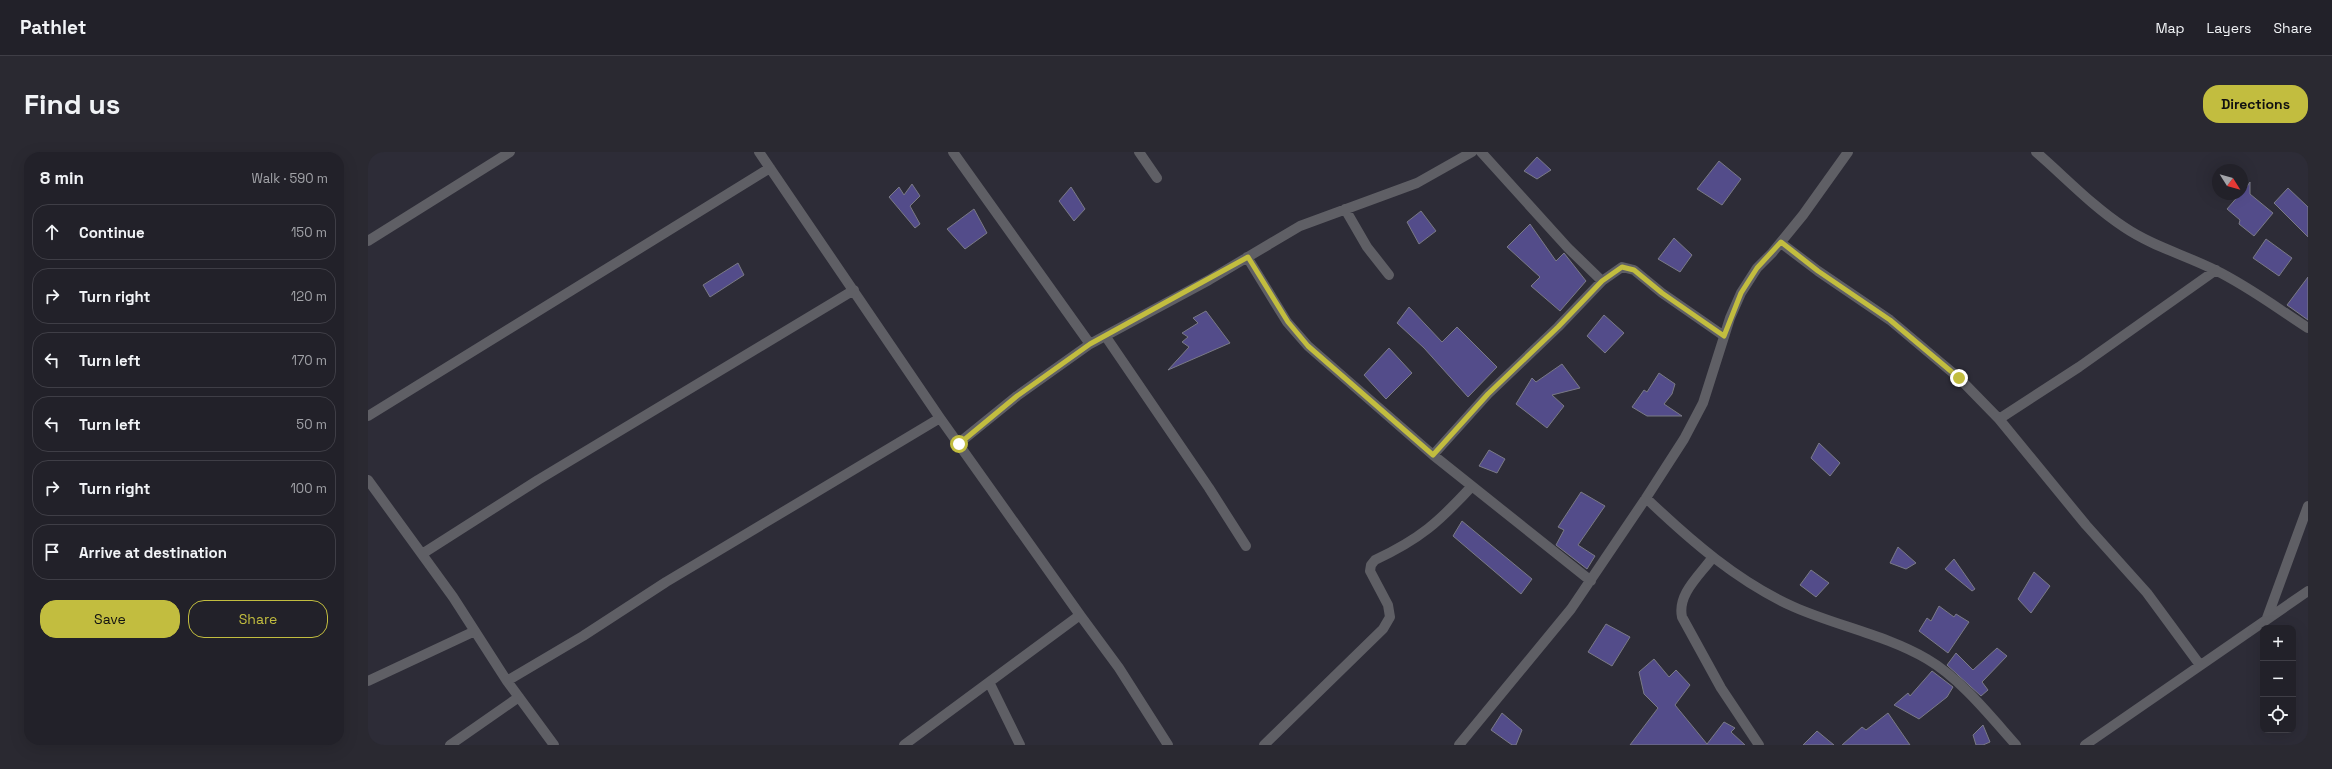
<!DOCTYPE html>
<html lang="en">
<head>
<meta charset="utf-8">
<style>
	body { margin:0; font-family:"Space Grotesk",sans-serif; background:#2a2931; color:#f1f3f6 }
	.controls { position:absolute; right:12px; bottom:12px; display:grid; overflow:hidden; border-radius:8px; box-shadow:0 4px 16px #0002 }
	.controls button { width:36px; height:36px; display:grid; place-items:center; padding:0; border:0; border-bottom:1px solid #3f3e46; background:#222129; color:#f1f3f6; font:20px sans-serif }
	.compass { position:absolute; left:1844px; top:12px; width:36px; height:36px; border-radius:50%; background:#222129; box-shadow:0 4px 16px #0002; rotate:127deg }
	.stop { position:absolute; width:12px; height:12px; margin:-9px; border:3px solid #c2bd3f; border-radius:50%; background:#fff }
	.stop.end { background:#c2bd3f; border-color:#fff; box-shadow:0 1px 4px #0008 }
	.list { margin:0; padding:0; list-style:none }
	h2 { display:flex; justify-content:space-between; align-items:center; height:52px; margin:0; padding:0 16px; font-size:17px }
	h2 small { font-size:13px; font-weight:400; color:#a2a3a8 }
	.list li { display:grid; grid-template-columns:26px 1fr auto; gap:12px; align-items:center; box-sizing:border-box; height:56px; margin:0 8px 8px; padding:0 8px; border:1px solid #3f3e46; border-radius:16px }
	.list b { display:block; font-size:15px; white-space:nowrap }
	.list em { font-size:13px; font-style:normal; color:#a2a3a8 }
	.actions { display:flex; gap:8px; padding:12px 16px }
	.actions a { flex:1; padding:9px 0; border:1px solid #c2bd3f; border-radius:16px; text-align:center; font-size:14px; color:#c2bd3f }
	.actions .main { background:#c2bd3f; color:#111 }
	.icon { flex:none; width:22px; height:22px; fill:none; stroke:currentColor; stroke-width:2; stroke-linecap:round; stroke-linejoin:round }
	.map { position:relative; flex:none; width:1940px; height:593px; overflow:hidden; border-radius:16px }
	header { display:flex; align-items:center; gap:24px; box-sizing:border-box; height:56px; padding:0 20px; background:#222129; border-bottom:1px solid #3f3e46 }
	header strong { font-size:19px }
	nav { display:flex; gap:22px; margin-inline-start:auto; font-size:14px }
	.intro { display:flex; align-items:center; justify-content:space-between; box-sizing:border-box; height:96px; padding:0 24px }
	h1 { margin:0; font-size:28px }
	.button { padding:10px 18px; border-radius:16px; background:#c2bd3f; color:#111; font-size:14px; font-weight:700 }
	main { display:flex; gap:24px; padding:0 24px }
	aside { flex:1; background:#222129; border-radius:16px; box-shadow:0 4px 16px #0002 }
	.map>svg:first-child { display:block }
</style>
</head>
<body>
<header>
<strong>Pathlet</strong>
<nav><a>Map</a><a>Layers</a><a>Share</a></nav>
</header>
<div class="intro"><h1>Find us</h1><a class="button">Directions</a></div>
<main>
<aside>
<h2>8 min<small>Walk · 590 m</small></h2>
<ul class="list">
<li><svg class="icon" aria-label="ahead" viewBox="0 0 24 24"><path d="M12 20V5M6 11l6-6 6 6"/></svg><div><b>Continue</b></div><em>150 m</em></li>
<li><svg class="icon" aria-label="right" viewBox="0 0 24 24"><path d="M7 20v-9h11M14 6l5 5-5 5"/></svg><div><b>Turn right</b></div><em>120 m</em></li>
<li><svg class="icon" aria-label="left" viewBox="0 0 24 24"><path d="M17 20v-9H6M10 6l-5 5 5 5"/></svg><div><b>Turn left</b></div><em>170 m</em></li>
<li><svg class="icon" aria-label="left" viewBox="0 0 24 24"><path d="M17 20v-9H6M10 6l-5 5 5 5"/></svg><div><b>Turn left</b></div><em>50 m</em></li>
<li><svg class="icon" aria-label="right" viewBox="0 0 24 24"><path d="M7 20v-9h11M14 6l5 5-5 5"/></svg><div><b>Turn right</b></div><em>100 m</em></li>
<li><svg class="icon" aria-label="arrive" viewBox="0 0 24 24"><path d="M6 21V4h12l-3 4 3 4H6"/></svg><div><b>Arrive at destination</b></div></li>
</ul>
<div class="actions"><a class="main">Save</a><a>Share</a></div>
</aside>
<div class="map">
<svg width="1940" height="593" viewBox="0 0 1940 593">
	<rect width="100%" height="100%" fill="#2d2c37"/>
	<path fill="#534c8a" stroke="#7a7a86" d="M1169 5 1183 18 1169 27 1156 19Z
		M1351 9 1373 27 1354 53 1329 37Z
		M1882 30V42L1905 61 1886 84 1871 72 1872 68 1859 57 1872 42H1874Z
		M544 32 552 44 542 54 552 72 547 76 521 45 531 35 536 43Z
		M703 35 717 57 706 69 691 49Z
		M1920 36 1940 55V85L1906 51Z
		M606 57 619 81 597 97 579 77Z
		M1053 59 1068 79 1051 92 1039 70Z
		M1162 72 1188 109 1196 101 1218 129 1192 159 1163 134 1172 125 1139 95Z
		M1306 86 1324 103 1312 120 1290 107Z
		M1898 87 1924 106 1911 124 1885 106Z
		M370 111 376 123 342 145 335 133Z
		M1940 125V168L1919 153Z
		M1041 155 1074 190 1089 175 1129 215 1100 245 1056 196 1029 171Z
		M838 159 862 191 800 218 821 195 814 190 820 185 814 181 830 171 825 166Z
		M1236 163 1256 181 1237 201 1219 184Z
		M1021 196 1044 221 1018 247 996 223Z
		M1194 212 1212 236 1184 243 1196 254 1179 276 1148 252 1164 226 1168 230Z
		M1291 221 1307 232 1304 242 1296 252 1314 264H1279L1264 255 1276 238 1279 240Z
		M1451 291 1472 311 1462 324 1443 306Z
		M1121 298 1137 307 1129 321 1111 314Z
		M1213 340 1237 354 1210 393 1227 404 1219 417 1188 393 1196 378 1190 375Z
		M1094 369 1164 427 1153 442 1085 384Z
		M1530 395 1548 411 1538 417 1522 411Z
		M1586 407 1607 437 1604 439 1577 417Z
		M1443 418 1461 431 1448 445 1432 433Z
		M1666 420 1682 434 1663 461 1650 447Z
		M1571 454 1586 465 1588 462 1601 470 1580 501 1551 479 1559 466 1563 469Z
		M1238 472 1262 485 1244 514 1220 500Z
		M1629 496 1639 504 1614 530 1620 538 1613 544 1579 513 1588 501 1605 518Z
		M1286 507 1301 525 1308 518 1322 533 1307 553 1339 592 1356 570 1367 576 1363 580 1377 593H1262L1290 556 1276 542 1271 520Z
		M1564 519 1585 535 1579 545 1551 567 1526 553 1540 541 1542 544Z
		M1134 561 1154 578 1148 593H1144L1123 578Z
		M1520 561 1542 593H1474L1494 575 1498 578Z
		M1615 573 1622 590 1615 593H1608L1605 583Z
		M1449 579 1466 593H1435Z"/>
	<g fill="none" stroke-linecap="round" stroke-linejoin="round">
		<path stroke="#5f5f65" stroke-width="10" d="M391 0 572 266 712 463 536 593
			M585 0 722 192
			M771 0 789 26
			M1113 0 1200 96 1234 129
			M1668 0C1697 25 1724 54 1756 75 1784 94 1817 103 1847 118 1880 134 1909 156 1940 176
			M977 57 999 95 1021 123
			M0 89 142 0
			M1413 91 1450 119 1522 168 1591 226 1631 267 1718 373 1779 441 1832 513
			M879 105 919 170 940 194 1065 303 1223 429
			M738 185 841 336 878 394
			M0 264 402 16
			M1631 267 1711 215 1848 118
			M591 291 649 244 722 192 841 128 932 74 1049 31 1104 0
			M1065 303 1120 242 1190 175 1234 129 1254 115 1266 118 1294 141 1356 184
			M0 328 85 445 139 529 186 593
			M1278 346C1322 388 1370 430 1426 455 1469 474 1518 483 1559 507 1592 526 1623 565 1648 593
			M54 402 170 328 486 138
			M1345 405C1332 423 1309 442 1314 465L1353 536 1391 593
			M712 463 751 516 800 593
			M1899 466 1940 354
			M0 529 107 479
			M139 529 215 484 298 430 572 266
			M622 532 652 593
			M82 593 151 545
			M896 593 1015 477 1022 465 1020 453 1002 419 1003 413 1007 408C1052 387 1071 370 1104 334
			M1091 593 1203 457 1278 346 1316 287 1335 251 1362 166 1373 141 1389 116 1404 101 1435 63 1480 0
			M1717 593 1940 439"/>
	</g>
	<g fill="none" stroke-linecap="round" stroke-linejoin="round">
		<path stroke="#c2bd3f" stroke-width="5" d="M591 292 649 244 722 192 880 105 920 170 940 194 1065 303 1120 242 1190 175 1234 129 1254 115 1266 118 1294 141 1356 184 1373 141 1389 116 1413 90 1450 119 1522 168 1591 226"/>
	</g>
</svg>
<div class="controls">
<button>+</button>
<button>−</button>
<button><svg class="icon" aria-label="locate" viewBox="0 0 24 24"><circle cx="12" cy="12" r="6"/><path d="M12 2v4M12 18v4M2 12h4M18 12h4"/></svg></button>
</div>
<svg class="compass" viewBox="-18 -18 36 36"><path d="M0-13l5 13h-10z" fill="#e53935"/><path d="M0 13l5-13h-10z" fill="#a2a3a8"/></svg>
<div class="stop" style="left:591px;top:292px"></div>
<div class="stop end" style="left:1591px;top:226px"></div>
</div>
</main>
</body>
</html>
